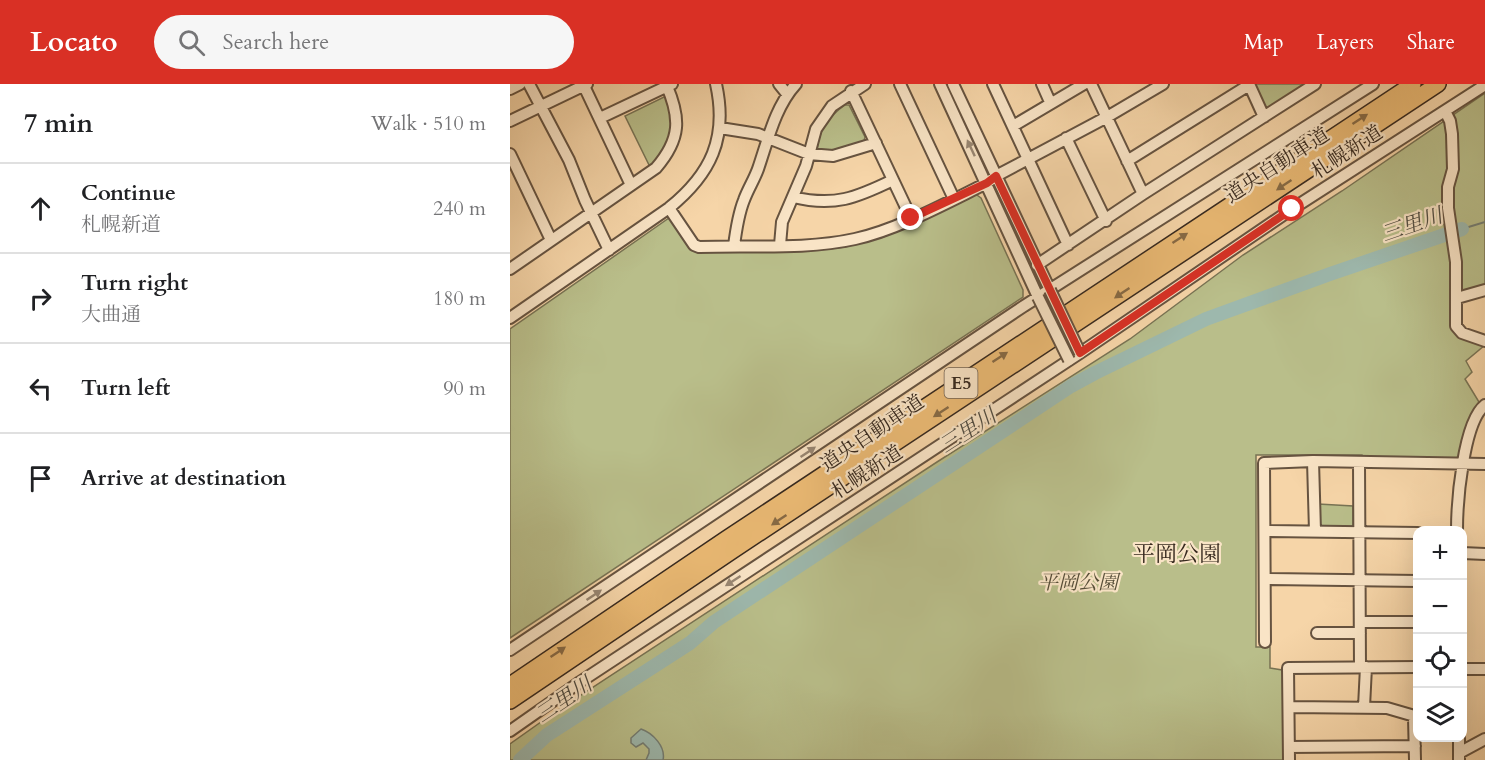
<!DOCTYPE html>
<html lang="en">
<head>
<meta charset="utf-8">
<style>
	body { margin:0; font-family:Cardo,"Noto Serif JP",serif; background:#f6f6f6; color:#202124 }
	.controls { position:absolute; right:18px; bottom:18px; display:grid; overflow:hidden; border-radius:12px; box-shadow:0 6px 24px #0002 }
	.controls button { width:54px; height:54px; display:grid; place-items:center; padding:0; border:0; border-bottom:2px solid #e0e0e0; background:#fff; color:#202124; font:30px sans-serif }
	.stop { position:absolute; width:18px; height:18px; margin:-14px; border:4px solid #d93025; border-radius:50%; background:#fff }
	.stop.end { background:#d93025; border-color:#fff; box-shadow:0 2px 6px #0008 }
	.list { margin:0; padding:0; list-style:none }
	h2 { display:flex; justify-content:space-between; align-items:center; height:78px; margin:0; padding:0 24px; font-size:26px }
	h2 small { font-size:20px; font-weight:400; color:#757577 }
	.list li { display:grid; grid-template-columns:39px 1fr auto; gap:18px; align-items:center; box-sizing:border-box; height:90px; padding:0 24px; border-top:2px solid #e0e0e0 }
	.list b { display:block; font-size:22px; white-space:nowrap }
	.list p { margin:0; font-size:20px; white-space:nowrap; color:#757577 }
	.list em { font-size:20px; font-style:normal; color:#757577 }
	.icon { flex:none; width:33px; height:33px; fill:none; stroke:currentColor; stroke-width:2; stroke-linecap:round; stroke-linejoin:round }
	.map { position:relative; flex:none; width:975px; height:676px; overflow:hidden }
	header { display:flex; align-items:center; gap:36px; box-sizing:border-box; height:84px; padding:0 30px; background:#d93025; color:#fff }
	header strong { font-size:28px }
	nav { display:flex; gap:33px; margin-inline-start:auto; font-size:21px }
	.search { width:420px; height:54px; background:#f6f6f6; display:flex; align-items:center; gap:15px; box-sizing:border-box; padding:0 21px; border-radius:33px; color:#757577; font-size:22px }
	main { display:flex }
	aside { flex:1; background:#fff }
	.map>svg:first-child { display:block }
</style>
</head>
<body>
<header>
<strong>Locato</strong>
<div class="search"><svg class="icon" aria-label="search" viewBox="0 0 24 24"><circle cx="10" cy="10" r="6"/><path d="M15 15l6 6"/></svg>Search here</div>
<nav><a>Map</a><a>Layers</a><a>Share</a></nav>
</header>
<main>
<aside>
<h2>7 min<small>Walk · 510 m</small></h2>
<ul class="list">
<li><svg class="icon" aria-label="ahead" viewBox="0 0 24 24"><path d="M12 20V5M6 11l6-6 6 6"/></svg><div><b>Continue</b><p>札幌新道</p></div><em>240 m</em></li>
<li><svg class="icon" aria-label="right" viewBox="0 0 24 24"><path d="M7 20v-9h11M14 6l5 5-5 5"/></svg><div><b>Turn right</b><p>大曲通</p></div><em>180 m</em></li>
<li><svg class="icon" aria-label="left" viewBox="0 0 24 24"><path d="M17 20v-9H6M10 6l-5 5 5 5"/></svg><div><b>Turn left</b></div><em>90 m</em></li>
<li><svg class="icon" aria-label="arrive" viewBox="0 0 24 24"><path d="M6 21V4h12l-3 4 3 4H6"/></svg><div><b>Arrive at destination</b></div></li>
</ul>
</aside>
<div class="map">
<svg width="975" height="676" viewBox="0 0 975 676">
	<rect width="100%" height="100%" fill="#f6d5a8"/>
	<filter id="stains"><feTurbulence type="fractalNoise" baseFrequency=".00333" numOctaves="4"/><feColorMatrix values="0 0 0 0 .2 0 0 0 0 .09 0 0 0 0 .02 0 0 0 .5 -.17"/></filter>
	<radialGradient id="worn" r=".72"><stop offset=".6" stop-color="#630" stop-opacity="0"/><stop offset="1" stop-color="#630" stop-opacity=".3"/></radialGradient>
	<path fill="#b9be8a" stroke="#787354" stroke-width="1.5" d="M744 0H799L757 27Z
		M975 9V201L942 210V234L975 261 956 277 962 288 955 295 969 318 960 335 951 374 853 376 852 371H746V563H760V584L772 586 773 589V676H0V660L45 628 427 378 620 255 733 171 832 107Z
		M154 13H158L163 53 141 85 115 32Z
		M335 21H339L355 53 354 57 319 68 307 66C309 46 318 33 335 21Z
		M464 109 471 114 513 206V213L0 554V245L159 134 186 167 318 165 335 163 373 153Z
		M808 420 843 422V442L841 444H811L808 441Z"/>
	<path fill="#9db8ad" stroke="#747e74" stroke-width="1.5" d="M131 645C143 649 156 663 153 676H136L139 669V665L133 659 126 663 121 659V654Z"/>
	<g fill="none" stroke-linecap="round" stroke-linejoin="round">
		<path stroke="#747e74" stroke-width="2" d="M952 145 975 138"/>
		<path stroke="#9db8ad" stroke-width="14" d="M10 676 37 651 180 559 204 538 561 302 585 289 696 235 820 190 952 145"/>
		<defs>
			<path id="minor" d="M19 0 59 76 75 116 99 166
				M269 0 277 10
				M390 0 444 115
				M430 0 528 213
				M443 0 540 206
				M483 0 558 161
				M532 0 540 18
				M581 0 633 110
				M739 0 754 33
				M74 2 121 101
				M0 5 10 0
				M341 7 401 134
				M935 27 940 37 942 50 943 85 938 103V124L946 178V242L952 249 975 257
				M90 34 162 0
				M0 37 77 0
				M503 42 574 0
				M210 44 248 50 299 70 323 72 366 59
				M556 54 596 137
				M0 70 41 156
				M617 77 739 1
				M283 113C324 123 346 114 383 96
				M159 124 184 161 189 163C241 161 295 166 345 155 387 146 438 118 477 99L486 92 597 33 653 0
				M270 161 272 138 296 82 306 45 322 22 355 0
				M224 162C226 146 228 131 234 116 238 105 244 96 248 85 258 56 265 23 286 0
				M527 181 633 110 805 0
				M0 185 146 84C171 55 171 34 156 0
				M947 214 975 206
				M0 234 159 124C201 90 218 54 206 0
				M803 377 805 447
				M849 378 850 583
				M947 446C947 419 953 338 975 321
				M755 447 908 449
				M952 469 975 470
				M755 495 908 497
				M850 538H908
				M807 549H850
				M755 558 754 379 803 377 975 380
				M0 566 514 222 863 0
				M952 585H975
				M779 623 877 624 908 633
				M854 623 856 583
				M904 633 905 676
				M0 647 70 598 570 269 782 125 975 1
				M779 663 905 662
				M949 669 975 655
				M779 676 778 584 908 583
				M949 676V654"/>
			<path id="highway" d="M0 601 216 455 903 0
				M0 617 222 467 928 0"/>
		</defs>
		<use href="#minor" stroke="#665340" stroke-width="14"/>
		<use href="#highway" stroke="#36281e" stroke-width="18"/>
		<use href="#minor" stroke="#f9e4c6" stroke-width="10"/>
		<use href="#highway" stroke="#ebba74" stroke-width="15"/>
		<defs>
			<path id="minor-bridge" d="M540 206 570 269
				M528 213 559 276"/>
		</defs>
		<use href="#minor-bridge" stroke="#665340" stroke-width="14" stroke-linecap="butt"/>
		<use href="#minor-bridge" stroke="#f9e4c6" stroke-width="10"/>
	</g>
	<defs><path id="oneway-solid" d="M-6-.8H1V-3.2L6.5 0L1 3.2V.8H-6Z" transform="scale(1.5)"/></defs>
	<g fill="#876a45">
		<use href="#oneway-solid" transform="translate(850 35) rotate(-33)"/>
		<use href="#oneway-solid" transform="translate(774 101) rotate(146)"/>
		<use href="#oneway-solid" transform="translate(670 154) rotate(-33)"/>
		<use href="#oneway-solid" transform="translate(612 209) rotate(146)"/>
		<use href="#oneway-solid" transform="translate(490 273) rotate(-33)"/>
		<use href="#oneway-solid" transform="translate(431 328) rotate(147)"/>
		<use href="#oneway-solid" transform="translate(269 436) rotate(146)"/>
		<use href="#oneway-solid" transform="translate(48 568) rotate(-34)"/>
	</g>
	<g fill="#988672">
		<use href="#oneway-solid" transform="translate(461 64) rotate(-115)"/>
		<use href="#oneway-solid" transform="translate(298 368) rotate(-34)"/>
		<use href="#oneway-solid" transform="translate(223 497) rotate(147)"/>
		<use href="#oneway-solid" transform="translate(84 511) rotate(-34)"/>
	</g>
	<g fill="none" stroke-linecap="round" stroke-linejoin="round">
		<path stroke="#d93025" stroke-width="8" d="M401 134 477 99 486 92 570 269 782 125"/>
	</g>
	<g text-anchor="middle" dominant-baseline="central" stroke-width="4.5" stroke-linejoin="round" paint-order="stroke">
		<rect fill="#f9e4c6" stroke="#706050" stroke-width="1.5" x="434.5" y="284" width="33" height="30" rx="4.5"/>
		<g font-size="18" font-weight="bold" fill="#36281e">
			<text x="451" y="299">E5</text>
		</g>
		<g font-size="20" fill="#36281e" stroke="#f9e4c6">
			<text transform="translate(837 68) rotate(-33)">札幌新道</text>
			<text transform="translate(767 81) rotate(-33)">道央自動車道</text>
			<text transform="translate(362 349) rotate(-34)">道央自動車道</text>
			<text transform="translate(357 388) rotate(-33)">札幌新道</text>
		</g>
		<g font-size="20" font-style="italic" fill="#574e39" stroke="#f9e4c6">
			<text x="568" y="498">平岡公園</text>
		</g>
		<g font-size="21" font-style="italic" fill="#504c42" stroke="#f9e4c6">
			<text transform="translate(902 141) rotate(-19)">三里川</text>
			<text transform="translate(458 347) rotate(-33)">三里川</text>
			<text transform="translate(54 616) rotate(-34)">三里川</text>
		</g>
		<g font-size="22" fill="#36281e" stroke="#f9e4c6">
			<text x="667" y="470">平岡公園</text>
		</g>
	</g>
	<rect width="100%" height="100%" filter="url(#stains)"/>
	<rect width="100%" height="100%" fill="url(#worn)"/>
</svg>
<div class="controls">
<button>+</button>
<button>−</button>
<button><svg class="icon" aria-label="locate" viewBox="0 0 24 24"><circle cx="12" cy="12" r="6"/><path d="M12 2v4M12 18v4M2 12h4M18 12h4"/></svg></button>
<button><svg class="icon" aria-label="layers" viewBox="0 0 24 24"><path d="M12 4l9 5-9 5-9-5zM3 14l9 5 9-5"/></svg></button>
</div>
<div class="stop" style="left:782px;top:125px"></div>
<div class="stop end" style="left:401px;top:134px"></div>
</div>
</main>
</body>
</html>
